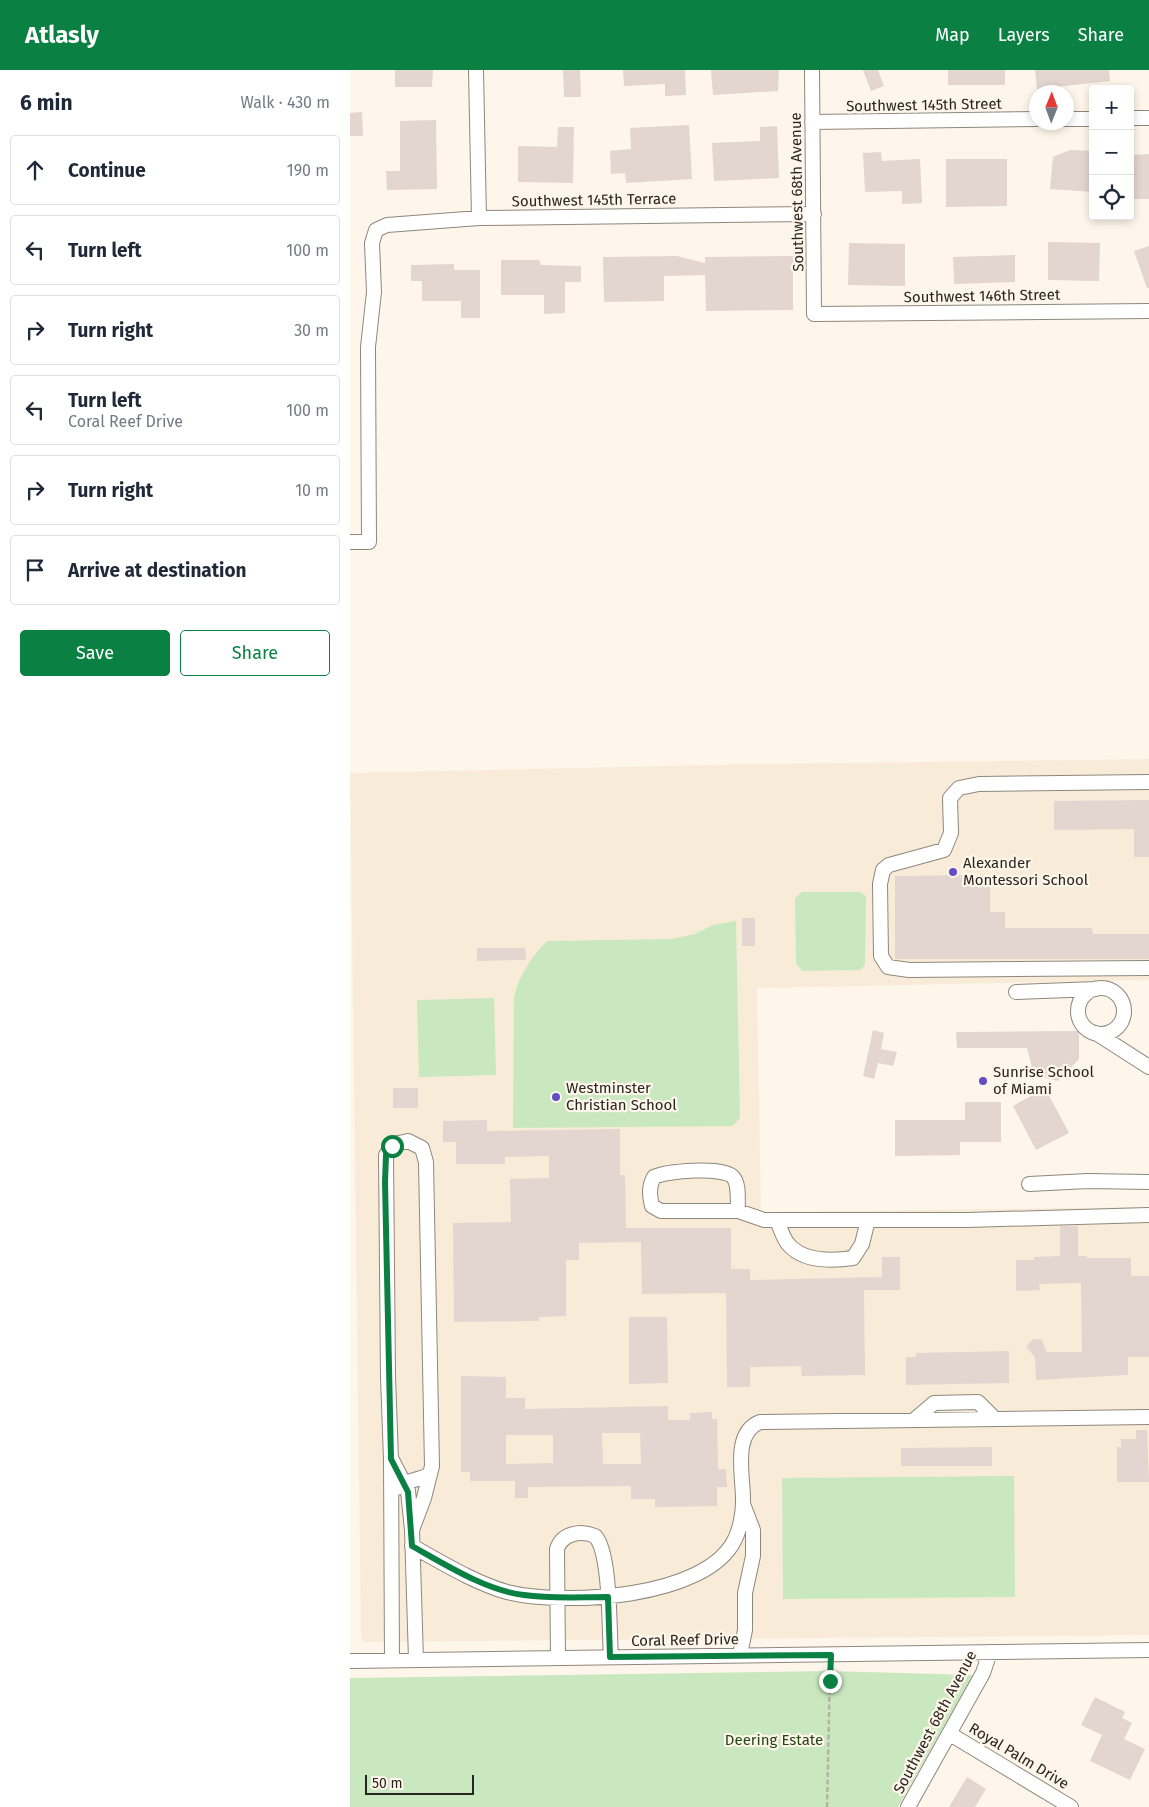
<!DOCTYPE html>
<html lang="en">
<head>
<meta charset="utf-8">
<style>
	body { margin:0; font-family:"Fira Sans",sans-serif; background:#f2f2f3; color:#1f2937 }
	.controls { position:absolute; right:15px; top:15px; display:grid; overflow:hidden; border-radius:5px; box-shadow:0 2px 8px #0003 }
	.controls button { width:45px; height:45px; display:grid; place-items:center; padding:0; border:0; border-bottom:1px solid #e0e1e3; background:#fff; color:#1f2937; font:25px sans-serif }
	.compass { position:absolute; left:679px; top:15px; width:45px; height:45px; border-radius:50%; background:#fff; box-shadow:0 2px 8px #0003; rotate:1deg }
	.scale { position:absolute; left:15px; bottom:12px; width:109px; box-sizing:border-box; padding-left:5px; border:2px solid #282520; border-top:0; font-size:14px; line-height:18px; white-space:nowrap; color:#282520; -webkit-text-stroke:4px #fef6ea; paint-order:stroke }
	.stop { position:absolute; width:15px; height:15px; margin:-11px; border:4px solid #0b8043; border-radius:50%; background:#fff }
	.stop.end { background:#0b8043; border-color:#fff; box-shadow:0 1px 5px #0008 }
	.list { margin:0; padding:0; list-style:none }
	h2 { display:flex; justify-content:space-between; align-items:center; height:65px; margin:0; padding:0 20px; font-size:21px }
	h2 small { font-size:16px; font-weight:400; color:#747a83 }
	.list li { display:grid; grid-template-columns:32px 1fr auto; gap:15px; align-items:center; box-sizing:border-box; height:70px; margin:0 10px 10px; padding:0 10px; border:1px solid #e0e1e3; border-radius:5px }
	.list b { display:block; font-size:19px; white-space:nowrap }
	.list p { margin:0; font-size:16px; white-space:nowrap; color:#747a83 }
	.list em { font-size:16px; font-style:normal; color:#747a83 }
	.actions { display:flex; gap:10px; padding:15px 20px }
	.actions a { flex:1; padding:11px 0; border:1px solid #0b8043; border-radius:5px; text-align:center; font-size:18px; color:#0b8043 }
	.actions .main { background:#0b8043; color:#fff }
	.icon { flex:none; width:28px; height:28px; fill:none; stroke:currentColor; stroke-width:2; stroke-linecap:round; stroke-linejoin:round }
	.map { position:relative; flex:none; width:799px; height:1737px; overflow:hidden }
	header { display:flex; align-items:center; gap:30px; box-sizing:border-box; height:70px; padding:0 25px; background:#0b8043; color:#fff }
	header strong { font-size:24px }
	nav { display:flex; gap:28px; margin-inline-start:auto; font-size:18px }
	main { display:flex }
	aside { flex:1; background:#fff }
	.map>svg:first-child { display:block }
</style>
</head>
<body>
<header>
<strong>Atlasly</strong>
<nav><a>Map</a><a>Layers</a><a>Share</a></nav>
</header>
<main>
<aside>
<h2>6 min<small>Walk · 430 m</small></h2>
<ul class="list">
<li><svg class="icon" aria-label="ahead" viewBox="0 0 24 24"><path d="M12 20V5M6 11l6-6 6 6"/></svg><div><b>Continue</b></div><em>190 m</em></li>
<li><svg class="icon" aria-label="left" viewBox="0 0 24 24"><path d="M17 20v-9H6M10 6l-5 5 5 5"/></svg><div><b>Turn left</b></div><em>100 m</em></li>
<li><svg class="icon" aria-label="right" viewBox="0 0 24 24"><path d="M7 20v-9h11M14 6l5 5-5 5"/></svg><div><b>Turn right</b></div><em>30 m</em></li>
<li><svg class="icon" aria-label="left" viewBox="0 0 24 24"><path d="M17 20v-9H6M10 6l-5 5 5 5"/></svg><div><b>Turn left</b><p>Coral Reef Drive</p></div><em>100 m</em></li>
<li><svg class="icon" aria-label="right" viewBox="0 0 24 24"><path d="M7 20v-9h11M14 6l5 5-5 5"/></svg><div><b>Turn right</b></div><em>10 m</em></li>
<li><svg class="icon" aria-label="arrive" viewBox="0 0 24 24"><path d="M6 21V4h12l-3 4 3 4H6"/></svg><div><b>Arrive at destination</b></div></li>
</ul>
<div class="actions"><a class="main">Save</a><a>Share</a></div>
</aside>
<div class="map">
<svg width="799" height="1737" viewBox="0 0 799 1737">
	<rect width="100%" height="100%" fill="#fef6ea"/>
	<path fill="#f8ecd9" d="M799 689V910L407 918 411 1142 799 1137V1565L13 1572 11 1564 0 703 405 694Z"/>
	<path fill="#c9e8bf" d="M452 822H510L516 826 515 895 510 900 453 901 446 894 445 828Z
		M386 851 390 1048 383 1056 163 1058 164 927C169 905 182 886 197 871L322 869 345 864 363 855Z
		M144 928 146 1005 69 1007 67 930Z
		M664 1406 665 1527 433 1529 432 1408Z
		M480 1601 623 1605 548 1737H0V1608Z"/>
	<path fill="#e3d5cf" fill-rule="evenodd" d="M45 0H83L82 17H45Z
		M213 0H230L231 27H214Z
		M273 0H335L336 25 315 26V14L274 16Z
		M361 0H429L428 21 363 25Z
		M513 0H528L534 16 521 21Z
		M598 0H655V15H598Z
		M685 0H759L760 11 687 19Z
		M12 42 13 66H0V43Z
		M86 50 87 119 37 120 36 101H50V51Z
		M339 55 342 109 276 113 275 103 261 104 260 81 281 79 280 58Z
		M427 56 429 108 364 111 362 73 410 71V57Z
		M208 57H224L223 113 168 112V76L207 77Z
		M720 80 743 81V122L700 119 703 87Z
		M531 82 532 91 570 89 572 133 552 134V121L515 122 513 83Z
		M799 84V129H781V85Z
		M596 89H657V136L596 137Z
		M698 172 750 173 749 211 698 210Z
		M499 173 555 174V216L498 215Z
		M799 176V218H797L784 181Z
		M665 185V212L604 214 603 187Z
		M327 186 355 193V187L443 186V240L356 241 355 205 314 206V231L254 232 253 187Z
		M151 190H189L191 195 231 196V212H215V243L194 244V225H151Z
		M104 194V200H130V248H111V231H72V211H61V195Z
		M799 730V787H784V759L704 760V731Z
		M640 805V842H655V858H742L743 864H799V889H545V806Z
		M392 848H405V876H392Z
		M127 878H175L176 890 127 891Z
		M523 960 534 963 531 979 547 982 543 996 528 993 524 1009 513 1006Z
		M729 961V989L708 1011 684 1005 677 978H607L606 962Z
		M43 1018H68V1038H43Z
		M695 1018 719 1063 686 1080 663 1036Z
		M615 1032H651V1072H610V1085L545 1086V1050H615Z
		M137 1050V1061L270 1059V1105H275L276 1158H381V1199H400V1210L532 1207V1187H550V1220H514L515 1305 452 1306 451 1296 400 1297V1317H377L376 1223 292 1224 291 1172 229 1173V1190H216V1246L189 1247V1251L104 1252 103 1153 161 1152 160 1109 199 1108V1086L155 1087V1094H106V1072H93V1051Z
		M710 1156H728V1186H737L736 1188H781V1206H799V1287H778V1305L686 1310 685 1287 676 1277 683 1269H691L697 1282H732L731 1213 689 1214 690 1220 666 1221V1190H684V1187L710 1186Z
		M279 1247H317L318 1313 279 1314Z
		M659 1281V1313L556 1315V1287H566V1283Z
		M111 1306 156 1307V1328H175V1339L318 1336V1350H340V1343L362 1342V1349H367L368 1399H376L377 1417H367V1436L305 1437V1429H281V1416L178 1417V1428H165V1411H120V1402H111ZM252 1363H290L291 1394H253ZM156 1365H203V1393L156 1394Z
		M786 1360H797L799 1412H767V1377H771V1369H786Z
		M642 1377V1396H551V1378Z
		M745 1627 775 1642 772 1648 782 1653 774 1669 795 1679 780 1710 740 1691 752 1665 731 1655Z
		M617 1707 636 1719 625 1737H599Z"/>
	<g fill="none" stroke-linecap="round" stroke-linejoin="round">
		<defs>
			<path id="minor" d="M126 0 129 148
				M462 0 464 244 799 241
				M780 48H799
				M716 49H743
				M462 52 686 49
				M0 472H19L18 277 24 222 22 173 26 160 37 155 129 148 464 144
				M799 712 629 714 609 718 600 728 601 763 594 780 539 795 533 800 530 814 531 886 538 897 559 900 799 898
				M728 941a23 23 0 1 1 46 0a23 23 0 1 1-46 0Z
				M666 922 746 919
				M746 963 799 997
				M679 1114 738 1111 799 1112
				M388 1141C387 1131 390 1115 383 1107 373 1096 316 1101 304 1107 298 1117 300 1127 302 1136L311 1141H388L414 1150H617L799 1145
				M427 1150C430 1157 433 1169 439 1175 454 1192 482 1191 503 1188L512 1174 518 1150
				M564 1350 584 1333 628 1332 645 1349
				M42 1390 58 1421 62 1460 66 1590
				M47 1418C57 1409 69 1411 80 1404
				M62 1476C91 1492 125 1513 157 1522 213 1536 357 1529 385 1469 390 1459 393 1443 393 1432 394 1409 381 1363 410 1352L799 1347
				M390 1585 395 1560V1523L403 1486V1460L393 1434
				M208 1588 207 1479C212 1463 231 1460 245 1466 261 1482 259 1562 261 1587
				M42 1590 41 1389 38 1307 36 1085 44 1074 58 1071 72 1078 76 1092 82 1396 74 1428 62 1460
				M0 1591 799 1580
				M600 1664 721 1737
				M558 1737 633 1603 640 1582"/>
		</defs>
		<use href="#minor" stroke="#8e877c" stroke-width="16"/>
		<path stroke="#b7b1a7" stroke-width="2.5" stroke-dasharray="5 2.5" stroke-linecap="butt" d="M477 1737 480 1599"/>
		<use href="#minor" stroke="#fff" stroke-width="14"/>
	</g>
	<g fill="none" stroke-linecap="round" stroke-linejoin="round">
		<path stroke="#0b8043" stroke-width="6" d="M42 1076 36 1085 35 1112 41 1389 58 1422 62 1476C94 1494 137 1521 174 1525 201 1529 230 1527 258 1527L260 1587 481 1585 480 1611"/>
	</g>
	<g fill="#614ec6" stroke="#fef6ea" stroke-width="2">
		<circle cx="603" cy="802" r="5"/>
		<circle cx="633" cy="1011" r="5"/>
		<circle cx="206" cy="1027" r="5"/>
	</g>
	<g text-anchor="middle" dominant-baseline="central" stroke-width="4.5" stroke-linejoin="round" paint-order="stroke">
		<g font-size="15" fill="#282520" stroke="#fef6ea">
			<text transform="translate(574 35) rotate(-1)">Southwest 145th Street</text>
			<text transform="translate(447 122) rotate(-91)">Southwest 68th Avenue</text>
			<text transform="translate(244 130) rotate(-1)">Southwest 145th Terrace</text>
			<text transform="translate(632 226) rotate(-1)">Southwest 146th Street</text>
			<text transform="translate(335 1570) rotate(-1)">Coral Reef Drive</text>
			<text transform="translate(585 1652) rotate(-62)">Southwest 68th Avenue</text>
			<text transform="translate(669 1686) rotate(31)">Royal Palm Drive</text>
		</g>
		<g font-size="15" fill="#282520" stroke="#fef6ea" text-anchor="start">
			<text x="613" y="793">Alexander<tspan x="613" dy="17">Montessori School</tspan></text>
			<text x="643" y="1002">Sunrise School<tspan x="643" dy="17">of Miami</tspan></text>
			<text x="216" y="1018">Westminster<tspan x="216" dy="17">Christian School</tspan></text>
		</g>
		<g font-size="15" fill="#224612" stroke="#fef6ea">
			<text x="424" y="1670">Deering Estate</text>
		</g>
	</g>
</svg>
<div class="controls">
<button>+</button>
<button>−</button>
<button><svg class="icon" aria-label="locate" viewBox="0 0 24 24"><circle cx="12" cy="12" r="6"/><path d="M12 2v4M12 18v4M2 12h4M18 12h4"/></svg></button>
</div>
<svg class="compass" viewBox="-18 -18 36 36"><path d="M0-13l5 13h-10z" fill="#e53935"/><path d="M0 13l5-13h-10z" fill="#747a83"/></svg>
<div class="scale">50 m</div>
<div class="stop" style="left:42px;top:1076px"></div>
<div class="stop end" style="left:480px;top:1611px"></div>
</div>
</main>
</body>
</html>
